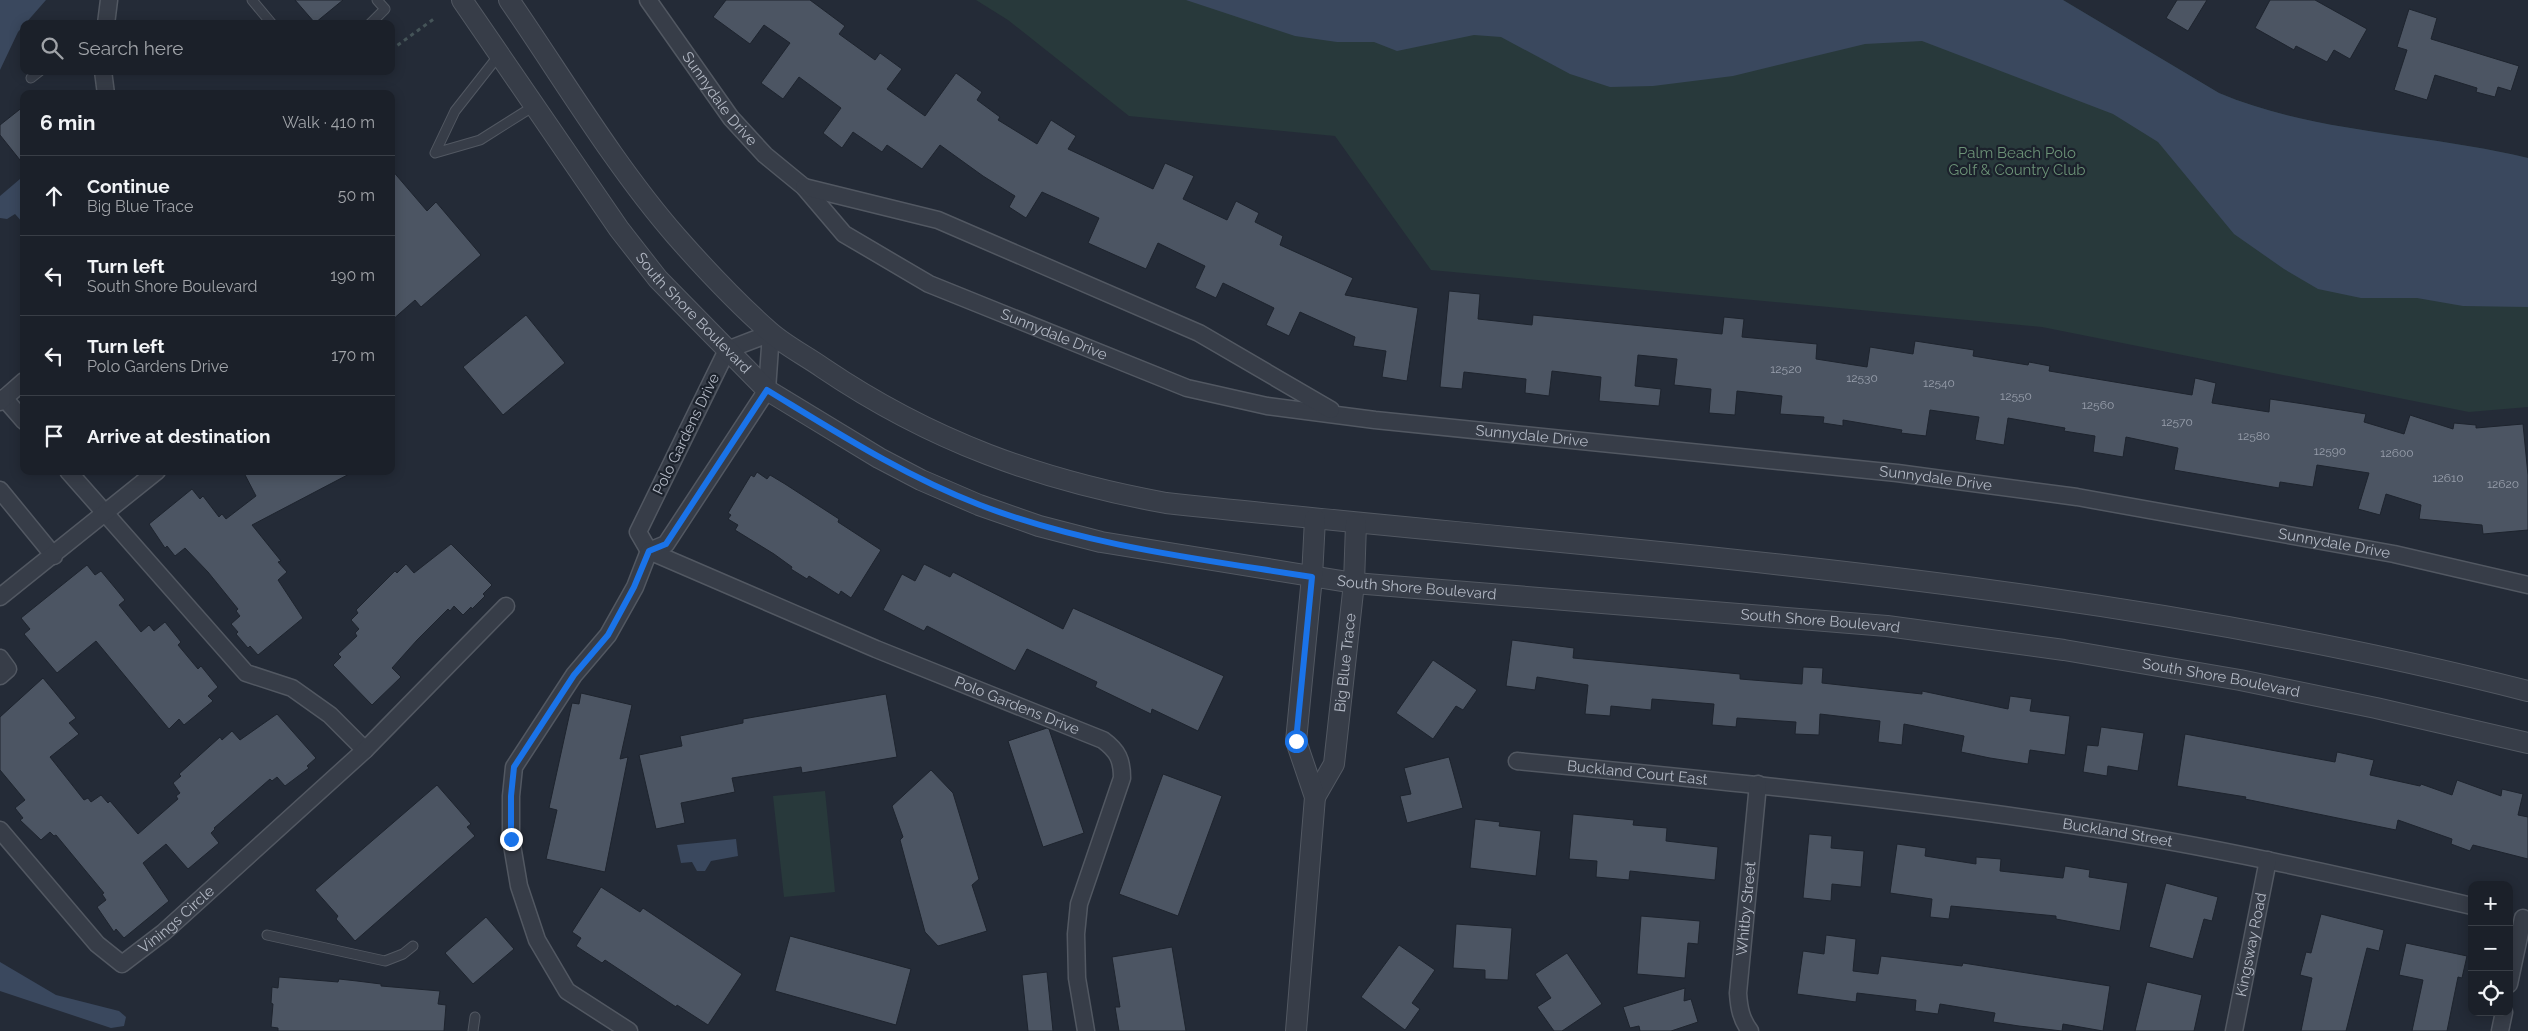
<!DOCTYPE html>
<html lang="en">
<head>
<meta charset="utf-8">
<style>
	body { margin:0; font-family:Raleway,sans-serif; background:#242831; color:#f1f3f6 }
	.controls { position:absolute; right:15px; bottom:15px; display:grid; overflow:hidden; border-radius:10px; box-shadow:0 2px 12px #0003 }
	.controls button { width:45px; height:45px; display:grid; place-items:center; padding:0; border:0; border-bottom:1px solid #393e46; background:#1b2029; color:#f1f3f6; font:25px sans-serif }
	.stop { position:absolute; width:15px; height:15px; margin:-11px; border:4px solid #1a73e8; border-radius:50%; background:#fff }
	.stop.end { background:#1a73e8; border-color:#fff; box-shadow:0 1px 5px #0008 }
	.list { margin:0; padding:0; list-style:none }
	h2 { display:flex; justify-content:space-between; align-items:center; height:65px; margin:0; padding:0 20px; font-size:21px }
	h2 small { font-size:16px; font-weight:400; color:#a0a3a8 }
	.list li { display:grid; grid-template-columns:32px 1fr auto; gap:15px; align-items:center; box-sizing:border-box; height:80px; padding:0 20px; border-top:1px solid #393e46 }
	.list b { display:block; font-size:19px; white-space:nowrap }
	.list p { margin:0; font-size:16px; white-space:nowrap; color:#a0a3a8 }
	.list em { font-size:16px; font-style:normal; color:#a0a3a8 }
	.icon { flex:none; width:28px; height:28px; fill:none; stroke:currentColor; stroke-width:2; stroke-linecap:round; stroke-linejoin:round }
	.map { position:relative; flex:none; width:2528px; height:1031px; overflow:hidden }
	.search { position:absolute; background:#1b2029; box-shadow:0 2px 12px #0003; left:20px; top:20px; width:375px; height:55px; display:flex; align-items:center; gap:12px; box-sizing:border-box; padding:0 18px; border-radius:10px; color:#a0a3a8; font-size:19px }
	.panel { position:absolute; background:#1b2029; box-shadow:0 2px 12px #0003; left:20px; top:90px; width:375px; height:385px; border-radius:10px }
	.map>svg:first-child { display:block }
</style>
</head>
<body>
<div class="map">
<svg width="2528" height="1031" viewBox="0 0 2528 1031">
	<rect width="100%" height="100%" fill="#242b37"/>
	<path fill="#28393b" d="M976 0H2063L2219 93C2316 134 2426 133 2528 158V407L2469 412 2042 327 1431 270 1335 136 1129 116 1008 20Z
		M825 791 835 892 784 897 773 796Z"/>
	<path fill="#3a485e" d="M0 0H46L18 32 0 70Z
		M1186 0H2063L2219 93C2316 134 2426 133 2528 158V307L2463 306 2417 298H2361L2318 289 2284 269 2234 234 2158 142 2113 114 1922 41 1865 44 1733 76 1653 86 1610 87 1570 74 1501 37 1474 35 1397 51 1374 42H1337L1295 36Z
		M20 179 24 184V224L15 214 7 219 0 218V196Z
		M736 839 738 856 711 861 705 871H697L692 862 681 863 677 845Z
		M0 962 56 995 119 1011 126 1017 124 1026 111 1028 0 991Z"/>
	<path fill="#4c5563" stroke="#1e242e" d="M295 0H343L315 23Z
		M726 0H810L845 26 839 34 875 60 880 53 902 69 887 89 925 116 956 73 982 92 977 100 1000 117 998 120 1037 144 1051 120 1076 136 1068 149 1153 189 1165 163 1194 176 1183 199 1227 220 1236 201 1259 213 1255 222 1283 236 1280 245 1353 278 1345 295 1418 308 1407 381 1382 377 1386 351 1353 346 1355 337 1300 312 1289 336 1266 325 1274 308 1223 283 1216 298 1195 288 1205 266 1158 243 1146 269 1088 243 1099 218 1042 192 1026 218 1009 207 1015 196 983 176 940 145 922 169 887 145 882 152 853 132 842 148 823 133 841 108 799 77 783 99 761 83 790 43 764 25 750 44 713 17Z
		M2177 0H2207L2188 31 2166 18Z
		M2270 0H2315L2367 29 2350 59 2334 50 2327 62 2296 46 2294 50 2255 28Z
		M2409 9 2437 18 2431 39 2519 66 2511 91 2498 87 2495 97 2476 92 2477 88 2435 75 2427 100 2394 90 2407 50 2397 47Z
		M24 106V165L0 135V125Z
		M391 169 427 211 436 202 481 255 421 307 415 300 391 321Z
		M1449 291 1480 294 1478 319 1532 325 1533 315 1722 334 1724 317 1744 319 1742 337 1817 344 1816 359 1867 367 1870 347 1913 354 1915 341 1974 350 1973 356 2028 365 2029 362 2050 366 2049 371 2192 395 2195 378 2216 383 2212 403 2269 412 2270 399 2304 404 2366 414 2364 422 2404 434 2410 415 2453 429 2454 423 2476 425V428L2523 424 2528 475V530L2483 534 2482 525 2419 519 2421 505 2386 494 2380 515 2358 509 2369 473 2317 465 2313 487 2280 482 2279 488 2255 484 2174 470 2178 448 2126 437 2123 457 2093 452 2095 436 2064 431 2065 428 2008 418 2004 445 1975 440 1979 417 1930 410 1926 436 1901 433 1902 430 1843 420V426L1823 423 1824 417 1780 414 1782 396 1737 391 1735 415 1709 413 1711 389 1674 385 1677 359 1638 355 1635 386 1661 389 1659 406 1599 401 1601 377 1552 371 1549 396 1525 393 1526 379 1464 372 1462 389 1440 387Z
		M526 315 565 363 503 415 463 367Z
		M243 471H355L252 525 281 561 278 562 287 572 278 580 303 618 258 655 250 646 248 648 236 634 238 632 231 624 240 616 236 611 238 609 208 572 185 548 175 556 167 546 165 548 149 524 192 489 200 499 203 496 219 517 222 514 226 519 256 496Z
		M757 472 767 479 770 475 785 484 839 519 838 522 881 550 851 598 841 591 839 595 809 576 807 579 791 569 792 567 774 554 735 530 738 525 728 519 731 515 728 513 751 475 754 477Z
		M451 544 492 585 483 594 485 596 472 609 471 607 463 615 454 606 450 611 448 609 417 640 392 668 401 677 372 705 333 665 341 657 338 654 357 636 355 633 359 629 351 620 358 613 356 610 395 571 397 573 406 564 414 573Z
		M924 564 950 577 953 572 1063 629 1073 608 1224 676 1198 731 1152 709 1151 714 1095 687 1097 682 1027 649 1015 671 927 626 924 631 883 610 902 574 915 581Z
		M87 565 95 575 101 571 125 600 119 605 141 632 149 625 154 631 165 622 181 642 178 645 198 669 201 666 218 687 208 696 213 701 184 725 179 719 169 729 96 641 57 673 24 634 30 629 21 618Z
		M1512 640 1574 648 1573 658 1740 674V679L1802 684 1803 667 1823 668 1822 683 1922 694V691L2008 709 2010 696 2032 699 2030 711 2070 716 2065 755 2030 750 2028 764 1990 758 1961 752 1964 736 1904 724 1902 745 1878 742 1880 721 1820 714 1819 735 1795 734 1796 722 1737 718 1736 727 1712 725 1714 704 1652 699 1651 710 1611 706 1610 716 1585 714 1588 685 1537 677 1535 690 1506 686Z
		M1433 660 1477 690 1463 710 1456 706 1433 739 1396 713Z
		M43 678 76 718 69 723 79 734 50 757 84 800 88 798 91 802 101 795 108 803 110 801 138 834 178 799 176 796 180 793 173 783 181 776 179 774 220 737 222 740 232 731 240 740 277 714 316 758 307 766 309 768 285 786 277 777 272 781 270 779 214 828 215 829 211 833 219 843 188 869 166 844 143 863 169 901 124 938 116 929 114 932 97 907 106 900 102 894 104 893 56 835 54 836 50 832 41 840 20 820 23 818 15 808 25 800 0 770V717Z
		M581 693 632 705 620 759 628 757 605 872 546 859 557 810 549 808 572 703 579 704Z
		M886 694 897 757 802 773 801 767 732 778 735 792 681 803 685 823 656 829 639 755 682 746 680 736 743 723V719Z
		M2101 727 2144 733 2138 771 2108 766 2107 776 2083 772 2087 745 2098 746Z
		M1047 728 1049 729 1084 833 1043 847 1008 741Z
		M2185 734 2335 762 2337 752 2374 760 2370 775 2420 786 2421 784 2452 795 2457 780 2501 796 2502 789 2523 794 2518 815 2528 817V859L2473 845 2470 851 2451 844 2452 839 2398 820 2396 830 2245 799 2246 797 2177 786Z
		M1449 757 1463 808 1407 823 1400 796 1411 794 1404 768Z
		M931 770 953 793 979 879 972 885 987 931 938 946 925 932 900 840 903 837 892 806Z
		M1163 774 1222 796 1178 916 1119 894Z
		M437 785 471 824 467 827 475 836 355 941 336 919 338 916 315 890Z
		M1573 814 1634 820 1633 825 1667 828 1666 841 1718 847 1715 880 1630 871 1629 880 1596 877 1597 861 1569 859Z
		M1475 819 1500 822 1499 826 1541 831 1536 876 1470 868Z
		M1809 834 1832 836 1831 848 1864 851 1861 887 1832 884 1831 901 1803 898Z
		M1897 844 1926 848 1925 856 1976 864V857L2001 859 2000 871 2063 878 2065 866 2090 870 2089 877 2128 883 2120 931 2056 919V916L1951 906 1949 919 1930 917 1932 899 1890 893Z
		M2166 883 2218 897 2212 921 2204 919 2193 959 2149 947Z
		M601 887 640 912 643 908 742 974 708 1025 677 1005 676 1007 605 960 602 963 576 946 581 938 572 932Z
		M2321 914 2384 930 2379 951 2367 948 2346 1031H2301L2312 978 2300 975 2306 952 2311 953Z
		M1641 916 1700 921 1698 944 1688 943 1685 978 1637 974Z
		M486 917 514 949 473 984 445 953Z
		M1456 924 1512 928 1508 980 1485 979V970L1453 968Z
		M1826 935 1856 939 1853 971 1878 974 1881 956 1962 966 1963 963 2110 986 2103 1031 2063 1024 2062 1031 2019 1026 1993 1022 1995 1013 1940 1004 1938 1014 1915 1011 1916 1000 1857 993 1856 1002 1797 994 1803 951 1824 954Z
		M790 936 911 969 896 1025 775 991Z
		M2406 943 2467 956 2462 978 2458 977 2447 1031H2412L2423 980 2399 975Z
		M1399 945 1435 970 1412 1003 1420 1009 1405 1030 1361 997Z
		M1172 947 1186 1031H1119L1115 1007H1120L1112 957Z
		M1567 953 1602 1004 1562 1031H1554L1537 1007 1551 998 1535 974Z
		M1047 972 1053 1031H1028L1022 975Z
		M279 977 338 982 339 979 357 981 381 984V986L440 991 438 1004 446 1005 444 1031H278V1028L271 1027 273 1004 271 1003 272 987 278 988Z
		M2147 982 2202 995 2194 1031H2135Z
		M1685 988 1684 1001 1691 999 1698 1022 1671 1031H1640L1639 1026 1630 1028 1623 1007Z"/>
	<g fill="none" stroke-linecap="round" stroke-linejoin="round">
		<defs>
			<path id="service" d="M252 0 272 24
				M370 24 385 9 377 0
				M499 55 455 111 435 153 480 140 534 106
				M31 78 40 71
				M267 935 385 961 403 954 413 946
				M473 1031 475 1017"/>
			<g id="minor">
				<path id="s1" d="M648 0 731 118 765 155 804 187 844 234 929 284 1187 388 1267 406 1375 420 1897 473 2077 497 2394 554 2528 585"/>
				<path d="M106 24 109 0"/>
				<path d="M103 71 106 94"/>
				<path d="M804 187 938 220 1199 333 1331 410"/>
				<path d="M771 333 767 390 666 544 649 551 638 532 727 350Z"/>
				<path d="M4 398 24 421"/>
				<path d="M0 402 24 381"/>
				<path d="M68 471 246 673 292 688 330 715 365 750"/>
				<path d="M0 490 54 556"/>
				<path d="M0 597 157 471"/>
				<path d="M0 658 8 669 0 676"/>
				<path id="s2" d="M1517 761C1702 779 1888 797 2072 825 2206 845 2339 875 2472 906"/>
				<path id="s3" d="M0 830 97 944 122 964 164 932 365 750 506 606"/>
				<path d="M2509 984 2523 918"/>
				<path id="s4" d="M629 1031 567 991 537 940 519 886 511 839V796L514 767 574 675 608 635 635 587 649 551 876 649 1103 740C1118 751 1122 760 1122 778L1079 904 1076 934 1077 978 1086 1031"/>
				<path id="s5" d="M1750 1031C1741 1019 1739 1008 1738 993L1758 784"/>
				<path id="s6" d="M2234 1031 2268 860"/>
				<path d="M2500 1031 2504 1012"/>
			</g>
			<g id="tertiary">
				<path id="s7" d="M462 0 619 229 658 279 767 390 879 458 921 480 979 505 1039 526 1101 542 1354 583 1887 626 2064 650 2240 680 2376 708 2528 743"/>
				<path d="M509 0C562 77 615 166 676 236 705 269 737 303 770 332 786 346 806 356 823 368 931 441 1039 480 1166 503 1622 552 2082 577 2528 691"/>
				<path id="s8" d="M1315 797 1334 764 1354 583 1356 524"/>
				<path d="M1296 1031 1315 797 1296 741 1312 577 1315 519"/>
			</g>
		</defs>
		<use href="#service" stroke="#525862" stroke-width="11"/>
		<use href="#minor" stroke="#525862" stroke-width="19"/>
		<use href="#tertiary" stroke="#525862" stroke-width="22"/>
		<path stroke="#455458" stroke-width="3" stroke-dasharray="4 4" stroke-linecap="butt" d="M391 50 435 18"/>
		<use href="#service" stroke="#373d48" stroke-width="9"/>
		<use href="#minor" stroke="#373d48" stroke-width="16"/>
		<use href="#tertiary" stroke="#373d48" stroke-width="20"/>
	</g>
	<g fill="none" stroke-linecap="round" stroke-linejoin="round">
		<path stroke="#1a73e8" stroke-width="6" d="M511 839V796L514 767 574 675 608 635 634 587 649 551 666 544 767 390C836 432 904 476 980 505 1087 546 1200 559 1312 577L1296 741"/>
	</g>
	<g text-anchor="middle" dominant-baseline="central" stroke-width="4.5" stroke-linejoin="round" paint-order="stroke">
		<g font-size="12" fill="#989fac">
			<text x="1786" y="369">12520</text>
			<text x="1862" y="378">12530</text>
			<text x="1939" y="383">12540</text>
			<text x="2016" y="396">12550</text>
			<text x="2098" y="405">12560</text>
			<text x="2177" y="422">12570</text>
			<text x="2254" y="436">12580</text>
			<text x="2330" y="451">12590</text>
			<text x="2397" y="453">12600</text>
			<text x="2448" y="478">12610</text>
			<text x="2503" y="484">12620</text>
		</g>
		<g font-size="15" fill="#b2b8c4" stroke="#1c222c">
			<text stroke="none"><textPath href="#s1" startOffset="122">Sunnydale Drive</textPath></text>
			<text stroke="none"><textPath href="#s7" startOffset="390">South Shore Boulevard</textPath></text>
			<text stroke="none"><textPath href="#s1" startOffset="540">Sunnydale Drive</textPath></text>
			<text transform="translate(686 434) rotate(-64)">Polo Gardens Drive</text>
			<text stroke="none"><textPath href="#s1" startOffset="1032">Sunnydale Drive</textPath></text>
			<text stroke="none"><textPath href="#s1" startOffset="1438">Sunnydale Drive</textPath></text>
			<text stroke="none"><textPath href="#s1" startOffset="1842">Sunnydale Drive</textPath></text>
			<text stroke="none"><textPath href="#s7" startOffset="1185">South Shore Boulevard</textPath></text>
			<text stroke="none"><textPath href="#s7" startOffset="1590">South Shore Boulevard</textPath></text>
			<text stroke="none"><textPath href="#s8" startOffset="140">Big Blue Trace</textPath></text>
			<text stroke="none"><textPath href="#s7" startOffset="1995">South Shore Boulevard</textPath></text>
			<text stroke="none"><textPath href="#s4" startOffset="965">Polo Gardens Drive</textPath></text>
			<text stroke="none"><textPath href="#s2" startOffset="121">Buckland Court East</textPath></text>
			<text stroke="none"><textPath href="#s2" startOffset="605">Buckland Street</textPath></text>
			<text stroke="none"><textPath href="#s5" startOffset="125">Whitby Street</textPath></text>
			<text stroke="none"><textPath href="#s3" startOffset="252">Vinings Circle</textPath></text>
			<text stroke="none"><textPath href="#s6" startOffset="88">Kingsway Road</textPath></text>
		</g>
		<g font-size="15" fill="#6c9277" stroke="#1c222c">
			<text x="2017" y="153">Palm Beach Polo<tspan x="2017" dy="17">Golf &amp; Country Club</tspan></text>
		</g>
	</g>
</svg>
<div class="controls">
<button>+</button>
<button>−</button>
<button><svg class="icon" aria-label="locate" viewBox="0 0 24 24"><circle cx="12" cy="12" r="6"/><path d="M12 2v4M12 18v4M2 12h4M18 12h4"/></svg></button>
</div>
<div class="stop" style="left:1296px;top:741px"></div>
<div class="stop end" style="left:511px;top:839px"></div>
<div class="search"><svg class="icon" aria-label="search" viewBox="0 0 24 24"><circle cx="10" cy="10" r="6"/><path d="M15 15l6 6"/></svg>Search here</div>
<section class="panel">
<h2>6 min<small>Walk · 410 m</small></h2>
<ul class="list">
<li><svg class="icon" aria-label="ahead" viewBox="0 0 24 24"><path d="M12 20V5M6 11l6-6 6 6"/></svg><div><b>Continue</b><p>Big Blue Trace</p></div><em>50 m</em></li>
<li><svg class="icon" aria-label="left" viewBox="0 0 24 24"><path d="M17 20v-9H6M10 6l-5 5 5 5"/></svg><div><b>Turn left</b><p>South Shore Boulevard</p></div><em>190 m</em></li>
<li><svg class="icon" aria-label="left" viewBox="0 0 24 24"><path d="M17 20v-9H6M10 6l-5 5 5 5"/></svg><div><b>Turn left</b><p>Polo Gardens Drive</p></div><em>170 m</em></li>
<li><svg class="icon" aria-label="arrive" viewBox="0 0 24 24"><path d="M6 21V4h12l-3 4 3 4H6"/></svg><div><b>Arrive at destination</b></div></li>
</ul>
</section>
</div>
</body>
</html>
